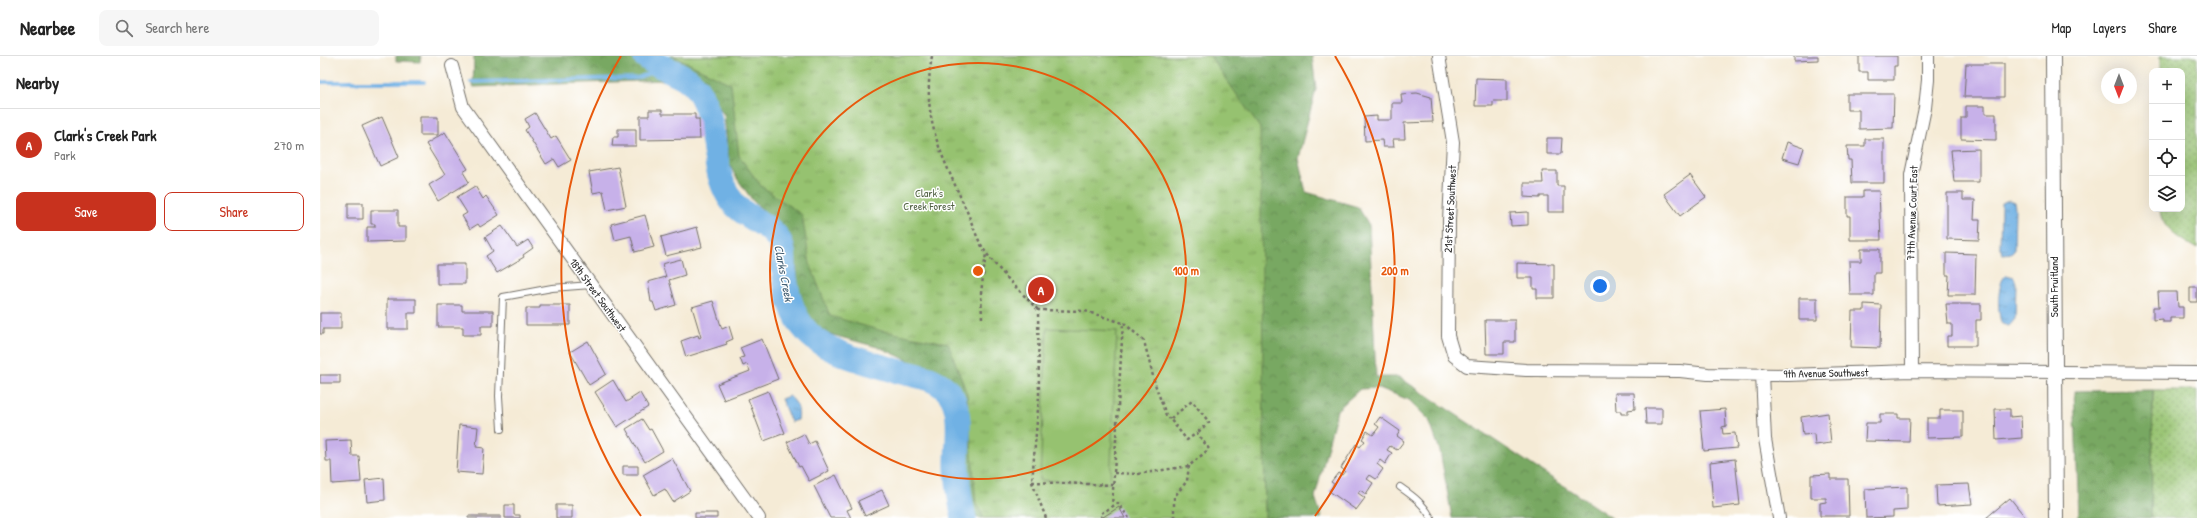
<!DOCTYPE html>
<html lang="en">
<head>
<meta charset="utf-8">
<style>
	body { margin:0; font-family:"Patrick Hand",sans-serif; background:#f6f6f6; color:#222 }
	.controls { position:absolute; right:12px; top:12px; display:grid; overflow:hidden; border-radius:8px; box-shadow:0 4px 16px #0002 }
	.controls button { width:36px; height:36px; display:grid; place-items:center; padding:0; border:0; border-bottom:1px solid #e0e0e0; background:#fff; color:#222; font:20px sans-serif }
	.compass { position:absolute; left:1781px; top:12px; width:36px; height:36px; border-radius:50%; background:#fff; box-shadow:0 4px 16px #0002; rotate:180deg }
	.you { position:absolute; left:1280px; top:230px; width:14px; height:14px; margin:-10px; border:3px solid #fff; border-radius:50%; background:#1a73e8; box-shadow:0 0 0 6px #1a73e833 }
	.badge { display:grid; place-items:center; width:26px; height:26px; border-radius:50%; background:#c8321e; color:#fff; font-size:13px; font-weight:700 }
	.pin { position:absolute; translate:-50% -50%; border:2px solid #fff; box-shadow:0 1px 4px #0006 }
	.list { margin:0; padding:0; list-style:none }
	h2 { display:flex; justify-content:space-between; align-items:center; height:52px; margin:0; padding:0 16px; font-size:17px }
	h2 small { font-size:13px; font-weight:400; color:#767676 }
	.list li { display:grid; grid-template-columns:26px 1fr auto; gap:12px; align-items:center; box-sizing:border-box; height:72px; padding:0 16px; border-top:1px solid #e0e0e0 }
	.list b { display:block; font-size:15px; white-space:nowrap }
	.list p { margin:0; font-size:13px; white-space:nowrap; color:#767676 }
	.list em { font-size:13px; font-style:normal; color:#767676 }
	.actions { display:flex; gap:8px; padding:12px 16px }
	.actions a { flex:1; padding:9px 0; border:1px solid #c8321e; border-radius:8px; text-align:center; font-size:14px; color:#c8321e }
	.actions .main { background:#c8321e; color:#fff }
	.icon { flex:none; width:22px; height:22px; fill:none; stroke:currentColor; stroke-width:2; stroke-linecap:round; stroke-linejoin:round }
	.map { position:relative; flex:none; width:1877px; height:462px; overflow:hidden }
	header { display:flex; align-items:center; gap:24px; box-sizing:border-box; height:56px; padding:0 20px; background:#fff; border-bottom:1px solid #e0e0e0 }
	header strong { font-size:19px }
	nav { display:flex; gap:22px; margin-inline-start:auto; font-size:14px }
	.search { width:280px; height:36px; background:#f6f6f6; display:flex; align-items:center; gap:10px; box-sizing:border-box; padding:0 14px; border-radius:8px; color:#767676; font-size:15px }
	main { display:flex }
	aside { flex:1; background:#fff }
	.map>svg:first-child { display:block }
</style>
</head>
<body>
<header>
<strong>Nearbee</strong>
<div class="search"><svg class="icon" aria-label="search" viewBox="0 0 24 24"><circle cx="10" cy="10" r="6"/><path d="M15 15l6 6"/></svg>Search here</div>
<nav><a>Map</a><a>Layers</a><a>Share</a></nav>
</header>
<main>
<aside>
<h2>Nearby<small></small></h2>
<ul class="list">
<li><span class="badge">A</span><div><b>Clark's Creek Park</b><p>Park</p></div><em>270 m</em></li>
</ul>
<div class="actions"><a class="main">Save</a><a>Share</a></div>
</aside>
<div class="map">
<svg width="1877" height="462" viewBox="0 0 1877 462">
	<defs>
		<pattern id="grass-dots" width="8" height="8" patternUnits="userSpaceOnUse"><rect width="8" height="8" fill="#96c26f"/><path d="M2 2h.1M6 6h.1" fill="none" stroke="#7b9e5b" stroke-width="1.8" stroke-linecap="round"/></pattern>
		<pattern id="forest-crowns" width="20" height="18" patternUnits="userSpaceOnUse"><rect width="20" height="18" fill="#78a862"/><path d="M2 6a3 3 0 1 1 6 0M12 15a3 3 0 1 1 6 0" fill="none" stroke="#638951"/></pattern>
		<pattern id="park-tufts" width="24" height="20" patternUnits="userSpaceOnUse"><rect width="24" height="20" fill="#96c26f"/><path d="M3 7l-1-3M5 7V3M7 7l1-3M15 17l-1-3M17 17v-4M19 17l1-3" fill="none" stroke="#7b9e5b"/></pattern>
		<pattern id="water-ripples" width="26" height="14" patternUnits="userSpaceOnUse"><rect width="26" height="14" fill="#6fb1e4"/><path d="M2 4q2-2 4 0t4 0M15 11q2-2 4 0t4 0" fill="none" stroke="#5b90b9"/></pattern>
	</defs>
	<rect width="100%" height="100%" fill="#fff"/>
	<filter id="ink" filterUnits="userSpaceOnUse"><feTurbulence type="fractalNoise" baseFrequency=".025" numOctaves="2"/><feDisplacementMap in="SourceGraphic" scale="8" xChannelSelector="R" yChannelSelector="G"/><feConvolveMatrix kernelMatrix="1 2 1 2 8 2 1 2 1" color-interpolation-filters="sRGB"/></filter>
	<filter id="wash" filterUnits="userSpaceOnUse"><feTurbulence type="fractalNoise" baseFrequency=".012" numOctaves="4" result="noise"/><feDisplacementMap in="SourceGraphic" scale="16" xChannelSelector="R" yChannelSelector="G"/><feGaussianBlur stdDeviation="0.9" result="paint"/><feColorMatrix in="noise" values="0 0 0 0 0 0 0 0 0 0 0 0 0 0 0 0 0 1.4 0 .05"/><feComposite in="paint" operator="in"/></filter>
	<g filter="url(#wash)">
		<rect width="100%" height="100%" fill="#f5ebd6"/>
		<path fill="url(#grass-dots)" stroke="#60764d" d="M1840 0H1877V193C1862 184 1840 173 1840 153H1862V15H1840Z
			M1833 334H1877V462H1831Z"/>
		<path fill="url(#forest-crowns)" stroke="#526a46" d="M76 0H101L100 6 76 5Z
			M154 0H992L996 33 978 102 986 136 1038 151 1049 169 1056 321H1079L1292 462H1132L1120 395 1109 364 1089 344 1059 332 1040 333 1017 354 995 441 1002 462H945L944 407 703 462H657L649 444 643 355 637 336 622 321 613 316 561 292 509 278 495 270 485 256 479 237 474 189 470 179 433 145 416 121 409 108 404 59 387 34 375 23 153 31Z
			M1833 334 1831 462H1759L1754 335Z"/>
		<path fill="url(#park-tufts)" stroke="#60764d" d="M353 0H890L940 72 945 462H664L656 448 647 338 628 287 562 275 510 260 490 208 482 159 441 130 419 100 411 28Z"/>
		<path fill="#96c26f" stroke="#60764d" d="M727 272 797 275 790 427 720 424Z"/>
		<path fill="url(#water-ripples)" stroke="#4d6e88" d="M1689 144 1694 146 1695 152 1694 194 1691 197 1683 198 1680 191 1681 152V147Z
			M1686 219 1694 221 1696 227 1695 263 1689 270 1682 268C1677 259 1677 226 1686 219Z
			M469 340C477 346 480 354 478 364L471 366 461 343Z"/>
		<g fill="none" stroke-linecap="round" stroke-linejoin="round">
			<path stroke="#6fb1e4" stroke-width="4" d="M0 26H104
				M151 26 317 22 343 12"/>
			<path stroke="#6fb1e4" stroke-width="25" d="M325 0C341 15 363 14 377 33 399 65 389 108 409 141 421 162 450 166 460 186 464 194 464 205 464 214 467 237 471 259 488 277 506 296 548 307 574 314 594 320 620 320 632 341 643 361 636 390 637 412 638 429 640 446 644 462"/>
		</g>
		<g id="blocks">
			<path fill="#c7b1e9" d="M1474 0H1498V4L1474 5Z
				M1539 0H1577V10H1574V24H1548V16H1539Z
				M1646 8H1684V41H1644Z
				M1156 22 1187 23V45H1173V50H1155Z
				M1097 37 1111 41 1113 66 1084 67 1085 83H1073L1074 91H1063L1062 84 1045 85 1044 61 1057 60V64H1072V47H1082L1081 38Z
				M1527 38H1574L1573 72 1539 73V54H1527Z
				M1646 50H1665V58H1676V84L1641 83V62H1646Z
				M329 54H342V58H375V63H379L380 83 320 84V60H329Z
				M215 57 231 83 236 80 251 104 239 111 234 103 226 108 205 74 209 71 205 63Z
				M62 61 79 101 60 110 42 70Z
				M100 61H118V79H100Z
				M298 73H316V90H292L293 81H298Z
				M125 76 148 113 143 116 149 126 118 145 109 129 125 119 106 88Z
				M1227 82H1242L1241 98H1227Z
				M1545 83H1564V127H1532L1531 104H1528L1527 90H1545Z
				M1467 86 1484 92 1479 107 1462 102Z
				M1659 93V126H1634L1631 94Z
				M298 111 306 150 287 154 283 135 273 137 269 116Z
				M1222 115H1237V130H1244V156H1228V140H1220V142L1204 141V127H1223Z
				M1370 119 1386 141 1360 160 1344 138Z
				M155 130 163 143 166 140 179 159 160 171 158 168 150 173 142 160 147 157 137 141Z
				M1543 135H1559L1561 184H1530V160H1527V141H1543Z
				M1627 137H1643V144H1655L1654 164H1660L1659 184 1627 183Z
				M28 147H43V163H28Z
				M51 154H78V171H86V185L47 186V171H55V168H51Z
				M1208 156V169L1191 170 1190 157Z
				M325 159 334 191 315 196 311 180 295 184 291 168Z
				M182 170 197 191 208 184 213 192 203 199 204 201 177 217 166 200 173 195 165 181Z
				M377 171 382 191 346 200 341 181Z
				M1541 193H1560V217H1554V239H1530L1529 205H1541Z
				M1626 197 1656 198 1655 239H1628L1629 219H1626Z
				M361 203 365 219 349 224 356 249 336 255 333 246H331L328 226 346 221 342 208Z
				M1197 207 1234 208V242H1217V233H1213V222H1197Z
				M117 208H145V228H117Z
				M1870 231H1877V246H1870Z
				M1838 236H1857L1858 251H1863V262H1850V266H1842V263L1833 264V251H1839Z
				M1479 242H1497V264H1479Z
				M67 243H96V257H88V273H67Z
				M393 245 402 273 409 270 413 283 406 286 407 288 366 301 361 285 378 279 379 282 381 281 372 251Z
				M1544 248 1561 249 1560 292 1531 291 1532 255H1544Z
				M1626 248H1661V264H1656V290H1627V280H1632V268H1628Z
				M118 249H142V255H173V270H161V279H143V271H118Z
				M220 249H250V269H206V252H220Z
				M0 257H21V273H3V278H0Z
				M1165 264H1195V286H1184V298H1166Z
				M442 283 458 323 404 344 397 328 430 315 427 308 423 310 420 302 424 301 420 292Z
				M268 285 286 318 269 329 250 296Z
				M0 319H20V327H0Z
				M293 324 306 346 320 337 328 351 297 371 275 336Z
				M448 335 465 377 444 385 428 343Z
				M1295 337H1314L1315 353 1308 354V358H1301V355H1296Z
				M1325 352H1342V368H1326Z
				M1405 353 1406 370 1402 371 1403 378 1415 377 1417 392 1384 395 1380 355Z
				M1675 353H1690V361L1701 360 1702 382 1676 384Z
				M1620 354H1643V381L1607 382V362H1620Z
				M1508 357 1511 387 1495 389 1494 378 1483 379 1481 361Z
				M1560 358H1578V362H1590L1589 386 1545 385 1546 367H1560Z
				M1060 361 1080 375 1077 380 1084 385 1077 394 1070 390 1067 394 1072 397 1065 408 1060 404 1057 408 1063 413 1056 423 1050 419 1047 423 1053 427 1046 438 1040 434 1038 437 1045 442 1036 454 1009 435 1014 428 1011 426 1018 417 1022 419 1025 415 1021 412 1036 388 1040 391 1045 385 1042 383 1047 375 1053 379 1059 371 1055 368Z
				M322 363 329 374 331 373 343 395 325 406 306 373Z
				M139 369 158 371 156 391 164 392 162 418 136 416Z
				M484 378 489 388 495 385 509 415 489 425 481 410 479 411 467 386Z
				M31 384 32 400H39L41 426 12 428 11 405H6L5 385Z
				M352 402 370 435 353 446 345 433 334 439 323 419Z
				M1415 403 1420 449 1393 452 1390 406Z
				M303 410H318V419H303Z
				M1510 418V423H1528L1529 460H1500V447L1506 446V442H1491V419Z
				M516 419 532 452 527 454 531 462H510L494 430Z
				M64 422 65 444 47 446 45 424Z
				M1649 428 1652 448 1617 450 1616 429Z
				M1587 431V454L1573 455V461L1546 462 1545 433Z
				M562 434 569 449 545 460 538 445Z
				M1690 442 1706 462H1666Z
				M185 449H194V459H200V462H185Z
				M236 449H252V462H236Z
				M799 451 805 462H784L783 461Z
				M375 457H397V462H375Z
				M148 460H181V462H148Z"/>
		</g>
	</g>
	<g filter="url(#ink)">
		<use href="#blocks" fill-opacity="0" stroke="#726e67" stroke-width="1"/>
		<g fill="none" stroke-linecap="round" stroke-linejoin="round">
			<defs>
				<path id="service" d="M181 373 179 340 183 241 232 232 271 229
					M1080 431C1093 440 1104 448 1111 462"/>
				<path id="minor" d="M1119 0 1133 86 1129 164 1128 280 1134 300 1147 310 1206 314 1360 315 1388 318 1467 319 1592 315 1877 317
					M132 10 143 51 439 462
					M1592 315 1591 119 1605 52 1608 24V0
					M1442 318 1445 383 1459 462"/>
				<path id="tertiary" d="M1733 0 1736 462"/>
			</defs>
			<use href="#service" stroke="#726e67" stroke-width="8"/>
			<use href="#minor" stroke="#726e67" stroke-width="14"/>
			<use href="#tertiary" stroke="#726e67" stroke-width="16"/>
			<path stroke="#726e67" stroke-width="2.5" stroke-dasharray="3 3" stroke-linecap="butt" d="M612 0C601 63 620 95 645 151 652 166 657 185 667 198 682 218 701 236 718 254
				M662 262 661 237 666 197
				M804 267 824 285 835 328 846 359 850 363
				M794 417 818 418 869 410 889 393 877 377 867 384 850 363 872 345 889 366 877 377
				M712 426 793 429
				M726 462 712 426 719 340 718 254 765 255 803 267 792 451
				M782 462 780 458 798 447 809 462
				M854 462V441L867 425 869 410"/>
			<use href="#service" stroke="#fff" stroke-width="6"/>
			<use href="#minor" stroke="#fff" stroke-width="12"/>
			<use href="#tertiary" stroke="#fff" stroke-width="14"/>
		</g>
	</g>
	<g fill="none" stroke="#e8590c" stroke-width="2">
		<circle cx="658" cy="215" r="208"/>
		<path d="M321 460A417 417 0 0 1 301 0M1015 0A417 417 0 0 1 995 460"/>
	</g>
	<g text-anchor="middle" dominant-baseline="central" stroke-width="3" stroke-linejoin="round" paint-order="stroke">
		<g font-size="11" fill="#506043" stroke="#fff">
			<text x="609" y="137">Clark's<tspan x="609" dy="13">Creek Forest</tspan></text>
		</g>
		<g font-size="11" fill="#2b2b2b" stroke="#fff">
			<text transform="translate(1130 153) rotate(-87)">21st Street Southwest</text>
			<text transform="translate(1592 157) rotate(-88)">77th Avenue Court East</text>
			<text transform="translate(1734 231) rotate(-90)">South Fruitland</text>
			<text transform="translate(278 239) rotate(54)">18th Street Southwest</text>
			<text transform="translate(1506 317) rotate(-1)">9th Avenue Southwest</text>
		</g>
		<g font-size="12" font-style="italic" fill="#466175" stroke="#fff">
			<text transform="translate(464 217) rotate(79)">Clarks Creek</text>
		</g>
	</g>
	<circle cx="658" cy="215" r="6" fill="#e8590c" stroke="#fff" stroke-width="2"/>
	<g font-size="12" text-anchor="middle" font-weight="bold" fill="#e8590c" stroke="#fff" stroke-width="3" stroke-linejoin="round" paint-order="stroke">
		<text x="866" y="219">100 m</text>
		<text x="1075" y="219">200 m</text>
	</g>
</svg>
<div class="controls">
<button>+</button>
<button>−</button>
<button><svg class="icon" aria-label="locate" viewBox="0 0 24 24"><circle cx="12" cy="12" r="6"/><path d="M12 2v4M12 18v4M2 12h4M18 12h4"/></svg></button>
<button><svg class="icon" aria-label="layers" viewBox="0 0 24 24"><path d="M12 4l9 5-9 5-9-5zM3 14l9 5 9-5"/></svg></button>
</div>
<svg class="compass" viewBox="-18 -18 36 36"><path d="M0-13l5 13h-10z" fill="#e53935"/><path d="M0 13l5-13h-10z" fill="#767676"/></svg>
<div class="you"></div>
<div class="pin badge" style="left:721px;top:234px">A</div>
</div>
</main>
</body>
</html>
